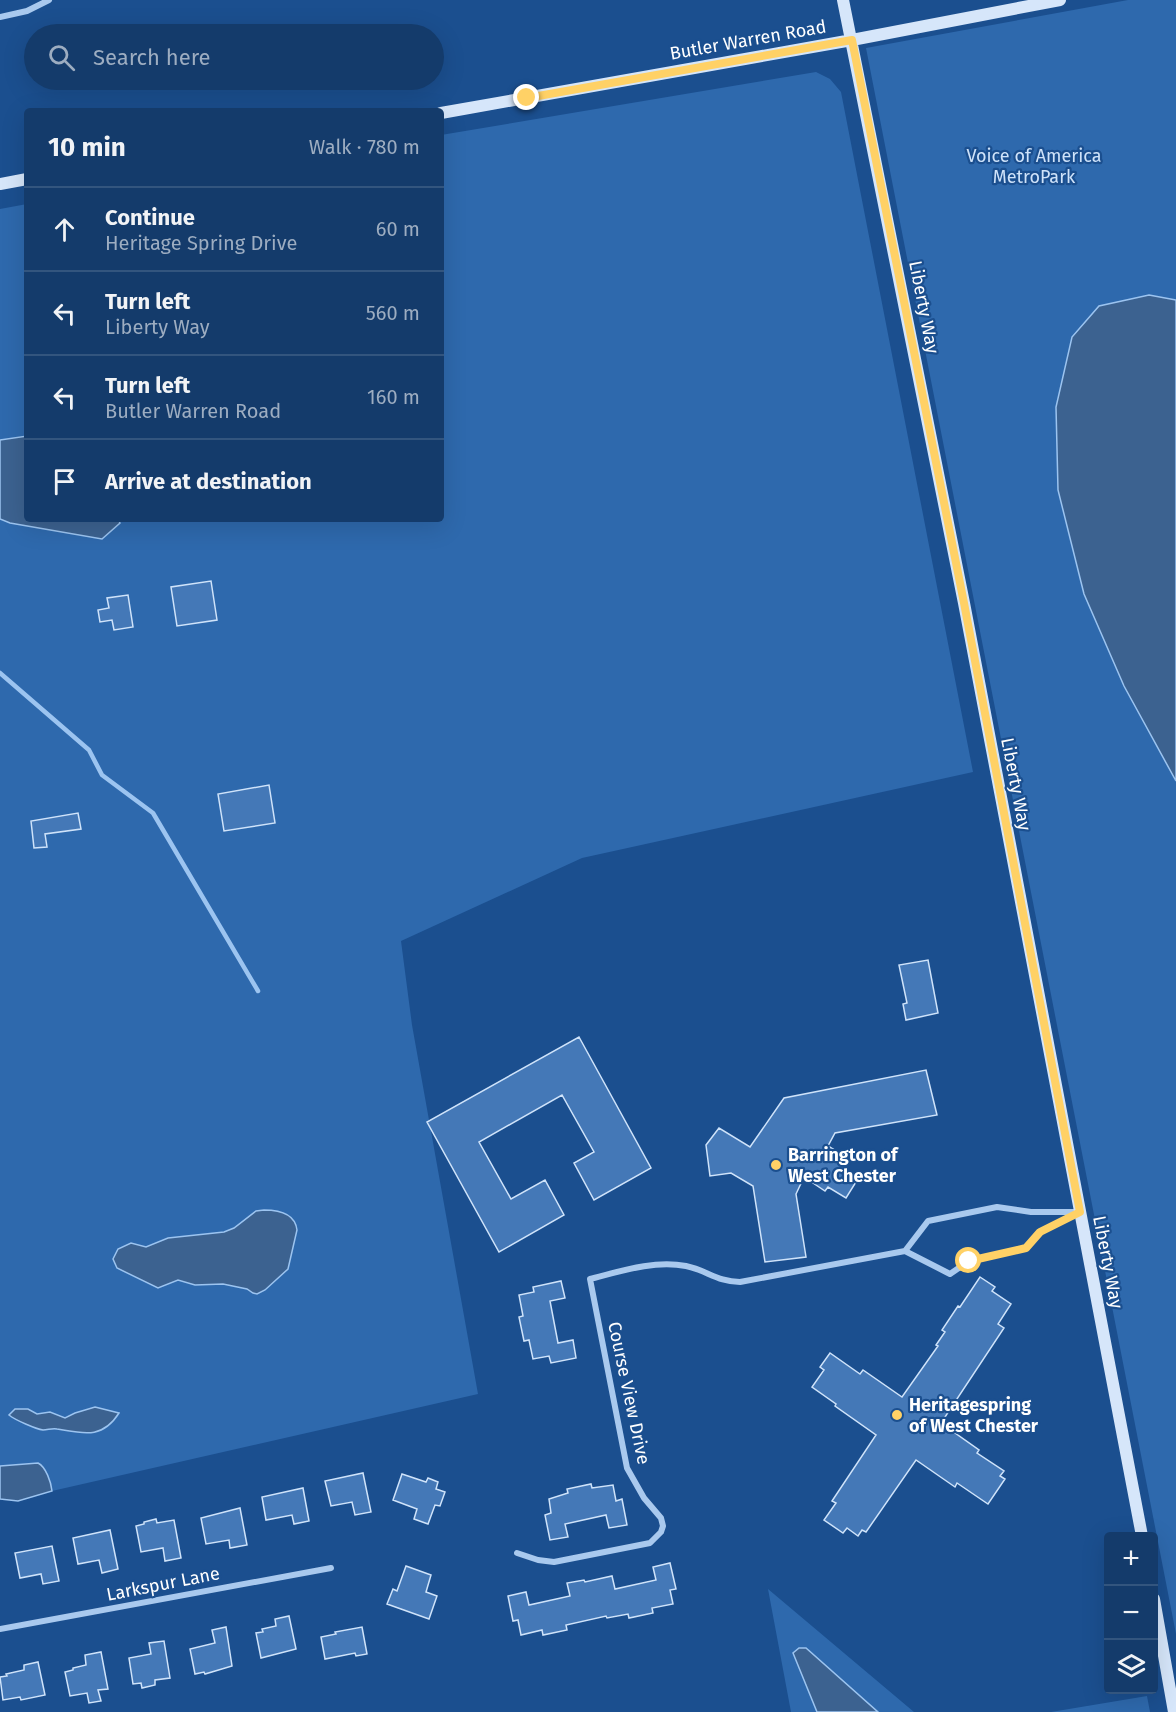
<!DOCTYPE html>
<html lang="en">
<head>
<meta charset="utf-8">
<style>
	body { margin:0; font-family:"Fira Sans",sans-serif; background:#1d4271; color:#f1f3f6 }
	.controls { position:absolute; right:18px; bottom:18px; display:grid; overflow:hidden; border-radius:6px; box-shadow:0 6px 24px #0002 }
	.controls button { width:54px; height:54px; display:grid; place-items:center; padding:0; border:0; border-bottom:2px solid #33557e; background:#143b6b; color:#f1f3f6; font:30px sans-serif }
	.stop { position:absolute; width:18px; height:18px; margin:-14px; border:4px solid #ffd166; border-radius:50%; background:#fff }
	.stop.end { background:#ffd166; border-color:#fff; box-shadow:0 2px 6px #0008 }
	.list { margin:0; padding:0; list-style:none }
	h2 { display:flex; justify-content:space-between; align-items:center; height:78px; margin:0; padding:0 24px; font-size:26px }
	h2 small { font-size:20px; font-weight:400; color:#9dadc1 }
	.list li { display:grid; grid-template-columns:39px 1fr auto; gap:18px; align-items:center; box-sizing:border-box; height:84px; padding:0 24px; border-top:2px solid #33557e }
	.list b { display:block; font-size:22px; white-space:nowrap }
	.list p { margin:0; font-size:20px; white-space:nowrap; color:#9dadc1 }
	.list em { font-size:20px; font-style:normal; color:#9dadc1 }
	.icon { flex:none; width:33px; height:33px; fill:none; stroke:currentColor; stroke-width:2; stroke-linecap:round; stroke-linejoin:round }
	.map { position:relative; flex:none; width:1176px; height:1712px; overflow:hidden }
	.search { position:absolute; background:#143b6b; box-shadow:0 6px 24px #0002; left:24px; top:24px; width:420px; height:66px; display:flex; align-items:center; gap:15px; box-sizing:border-box; padding:0 21px; border-radius:33px; color:#9dadc1; font-size:22px }
	.panel { position:absolute; background:#143b6b; box-shadow:0 6px 24px #0002; left:24px; top:108px; width:420px; height:414px; border-radius:6px }
	.map>svg:first-child { display:block }
</style>
</head>
<body>
<div class="map">
<svg width="1176" height="1712" viewBox="0 0 1176 1712">
	<rect width="100%" height="100%" fill="#1b4f8f"/>
	<path fill="#2e69ad" d="M1128 0H1176V1634L866 48Z
		M816 72 830 79 841 92 973 772 582 858 401 941 412 1025 478 1394 52 1491 18 1501 0 1499V209L27 204V519H441V135Z
		M768 1589 914 1712H791Z
		M1147 1696 1150 1712H1051Z"/>
	<path fill="#3c6290" stroke="#9cc4f0" stroke-width="1.5" d="M1149 295 1176 300V781L1124 686 1084 594 1058 490 1056 407 1072 337 1099 306Z
		M27 436V519H118L120 523 102 539 10 523 0 519V440Z
		M264 1210C279 1210 295 1213 297 1230L288 1269 265 1290 257 1294 253 1293 247 1289 223 1284 195 1285 178 1280 158 1288 117 1268 113 1259 118 1249 131 1243 146 1247 168 1238 224 1232 234 1228 256 1211Z
		M95 1407 119 1413C102 1440 82 1433 57 1429 52 1428 48 1430 43 1430 36 1429 15 1420 9 1415L15 1409H28L37 1414 50 1412 65 1418 75 1413Z
		M38 1463C46 1467 51 1482 52 1491L18 1501 0 1499V1466Z
		M799 1648H806L878 1712H817L793 1653Z"/>
	<g fill="none" stroke-linecap="round" stroke-linejoin="round">
		<path stroke="#9cc4f0" stroke-width="4.5" d="M0 673 89 750 102 775 153 813 258 991"/>
	</g>
	<path fill="#4478b7" stroke="#cfe3fa" stroke-width="1.5" d="M211 581 217 620 177 626 171 587Z
		M128 595 133 627 114 630 112 620 100 622 98 610 109 608 107 598Z
		M269 785 275 823 224 831 218 794Z
		M78 813 81 829 45 834 47 847 34 848 31 821Z
		M928 960 938 1013 906 1020 903 1004 907 1003 899 965Z
		M579 1037 651 1168 594 1200 574 1163 594 1152 562 1095 479 1142 511 1199 545 1180 564 1215 499 1252 427 1122Z
		M926 1070 937 1115 835 1133 828 1146 849 1159 840 1172 856 1182 846 1198 828 1187 825 1191 804 1177 796 1194 806 1257 765 1262 753 1186 731 1173 710 1176 706 1145 719 1128 750 1147 784 1098Z
		M980 1277 995 1287 992 1291 1011 1304 998 1324 1004 1328 941 1423 979 1450 977 1453 1004 1471 1000 1476 1005 1479 988 1504 957 1483 955 1487 916 1460 866 1532 862 1530 858 1536 847 1528 843 1533 824 1520 836 1503 832 1501 876 1435 835 1406 836 1404 812 1387 824 1370 820 1367 830 1353 860 1374 863 1370 902 1397 938 1346 936 1345 945 1332 942 1330 958 1306 960 1307Z
		M561 1281 565 1298 550 1301 558 1343 573 1340 576 1358 551 1363 549 1356 533 1359 529 1340 524 1341 519 1317 523 1316 519 1295 534 1292 533 1287Z
		M363 1473 371 1512 355 1515 352 1502 331 1506 325 1481Z
		M402 1474 426 1482 428 1478 438 1482 436 1489 445 1492 440 1506 435 1505 428 1524 414 1519 417 1509 393 1500Z
		M591 1484 592 1488 613 1485 616 1501 622 1499 627 1525 609 1528 606 1515 565 1524 568 1537 550 1540 545 1515 551 1513 549 1499 568 1493 567 1489Z
		M303 1488 309 1521 294 1524 292 1515 266 1520 262 1497Z
		M240 1508 247 1545 230 1548 229 1540 206 1544 201 1518Z
		M156 1519 157 1523 174 1520 181 1558 165 1561 163 1548 141 1552 136 1526 144 1524V1522Z
		M110 1530 118 1569 102 1573 99 1560 78 1564 73 1538Z
		M52 1546 59 1581 43 1584 41 1574 20 1578 15 1553Z
		M670 1563 676 1589 670 1590 673 1604 652 1608 653 1613 629 1618 628 1614 607 1618 606 1616 566 1625 567 1630 543 1635 542 1630 521 1635 518 1620 513 1621 508 1596 526 1592 529 1605 570 1596 567 1583 584 1580 585 1582 612 1576 615 1589 656 1580 653 1567Z
		M406 1566 431 1575 426 1592 437 1596 429 1619 387 1604 393 1589 397 1591Z
		M289 1616 296 1649 261 1658 256 1633 263 1632 262 1629 276 1626 275 1619Z
		M226 1627 232 1666 205 1674 204 1672 195 1674 190 1649 215 1643 212 1630Z
		M362 1627 367 1654 356 1656 355 1653 325 1659 321 1637 336 1634 335 1632Z
		M164 1641 170 1678 155 1680V1685L142 1688 141 1683 133 1684 129 1658 151 1654 149 1643Z
		M101 1652 108 1689 98 1690 101 1701 89 1703 87 1693 70 1696 65 1672 73 1670V1668L86 1665 85 1655Z
		M38 1662 45 1695 21 1700 20 1697 3 1700 0 1677 7 1676 6 1674 24 1670V1665Z"/>
	<g fill="none" stroke-linecap="round" stroke-linejoin="round">
		<path stroke="#a9c9ee" stroke-width="6" d="M0 17 27 11 49 0
			M905 1251 928 1221 997 1207 1031 1212H1077
			M517 1553 538 1560 554 1562 650 1543 661 1532 663 1526 661 1518 644 1498 627 1468 590 1279C621 1271 654 1260 686 1266 706 1270 718 1282 740 1282L905 1251 950 1274 969 1261 1026 1248 1040 1232 1080 1212
			M0 1629 331 1568"/>
		<path stroke="#d6e6fa" stroke-width="12" d="M843 0 964 603 1142 1536
			M441 113 852 40 1060 0
			M0 184 27 179
			M1154 1599 1174 1712"/>
	</g>
	<g fill="none" stroke-linecap="round" stroke-linejoin="round">
		<path stroke="#ffd166" stroke-width="8" d="M527 98 852 40 964 603 1080 1212 1040 1232 1026 1248 969 1261"/>
	</g>
	<g fill="#ffd166" stroke="#1b4f8f" stroke-width="2">
		<circle cx="776" cy="1165" r="6"/>
		<circle cx="897" cy="1415" r="6"/>
	</g>
	<g text-anchor="middle" dominant-baseline="central" stroke-width="4.5" stroke-linejoin="round" paint-order="stroke">
		<g font-size="18" fill="#fff" stroke="#1b4f8f">
			<text transform="translate(748 40) rotate(-10)">Butler Warren Road</text>
			<text transform="translate(924 307) rotate(79)">Liberty Way</text>
			<text transform="translate(1016 784) rotate(79)">Liberty Way</text>
			<text transform="translate(1108 1262) rotate(79)">Liberty Way</text>
			<text transform="translate(629 1393) rotate(78)">Course View Drive</text>
			<text transform="translate(163 1584) rotate(-11)">Larkspur Lane</text>
		</g>
		<g font-size="18" fill="#cfe3fa" stroke="#1b4f8f">
			<text x="1034" y="156">Voice of America<tspan x="1034" dy="21">MetroPark</tspan></text>
		</g>
		<g font-size="18" font-weight="bold" fill="#fff" stroke="#1b4f8f" text-anchor="start">
			<text x="788" y="1155">Barrington of<tspan x="788" dy="21">West Chester</tspan></text>
			<text x="909" y="1405">Heritagespring<tspan x="909" dy="21">of West Chester</tspan></text>
		</g>
	</g>
</svg>
<div class="controls">
<button>+</button>
<button>−</button>
<button><svg class="icon" aria-label="layers" viewBox="0 0 24 24"><path d="M12 4l9 5-9 5-9-5zM3 14l9 5 9-5"/></svg></button>
</div>
<div class="stop" style="left:969px;top:1261px"></div>
<div class="stop end" style="left:527px;top:98px"></div>
<div class="search"><svg class="icon" aria-label="search" viewBox="0 0 24 24"><circle cx="10" cy="10" r="6"/><path d="M15 15l6 6"/></svg>Search here</div>
<section class="panel">
<h2>10 min<small>Walk · 780 m</small></h2>
<ul class="list">
<li><svg class="icon" aria-label="ahead" viewBox="0 0 24 24"><path d="M12 20V5M6 11l6-6 6 6"/></svg><div><b>Continue</b><p>Heritage Spring Drive</p></div><em>60 m</em></li>
<li><svg class="icon" aria-label="left" viewBox="0 0 24 24"><path d="M17 20v-9H6M10 6l-5 5 5 5"/></svg><div><b>Turn left</b><p>Liberty Way</p></div><em>560 m</em></li>
<li><svg class="icon" aria-label="left" viewBox="0 0 24 24"><path d="M17 20v-9H6M10 6l-5 5 5 5"/></svg><div><b>Turn left</b><p>Butler Warren Road</p></div><em>160 m</em></li>
<li><svg class="icon" aria-label="arrive" viewBox="0 0 24 24"><path d="M6 21V4h12l-3 4 3 4H6"/></svg><div><b>Arrive at destination</b></div></li>
</ul>
</section>
</div>
</body>
</html>
